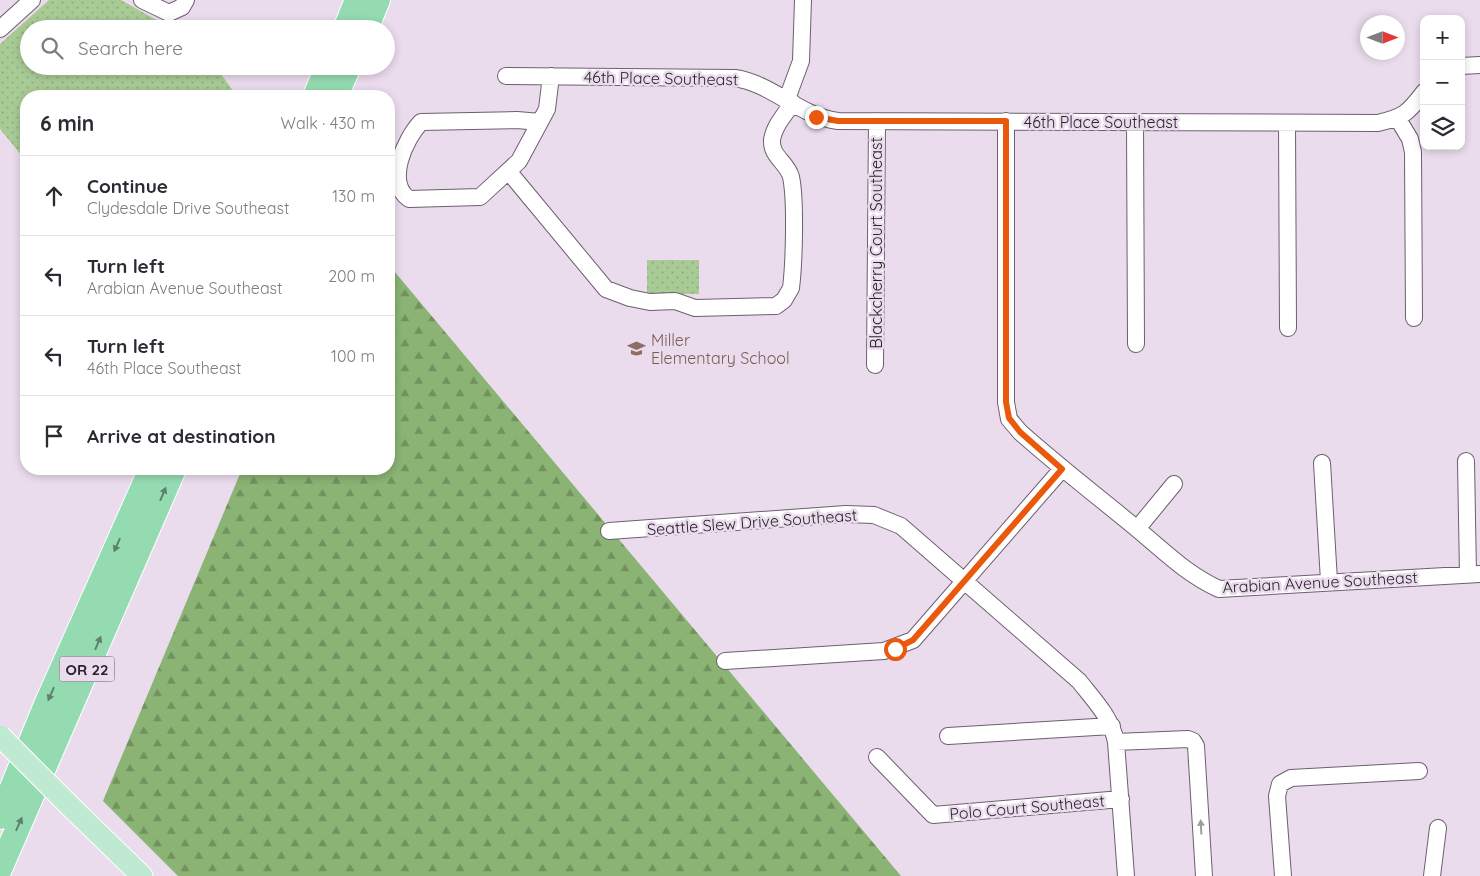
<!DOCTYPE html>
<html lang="en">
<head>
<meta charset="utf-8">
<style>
	body { margin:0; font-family:Quicksand,sans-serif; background:#f2f2f3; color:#2b2b33 }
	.controls { position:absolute; right:15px; top:15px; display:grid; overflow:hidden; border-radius:10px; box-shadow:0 2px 8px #0003 }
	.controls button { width:45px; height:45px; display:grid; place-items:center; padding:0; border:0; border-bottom:1px solid #e1e1e2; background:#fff; color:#2b2b33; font:25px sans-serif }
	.compass { position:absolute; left:1360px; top:15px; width:45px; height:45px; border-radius:50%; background:#fff; box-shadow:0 2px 8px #0003; rotate:90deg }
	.stop { position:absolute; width:15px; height:15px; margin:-11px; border:4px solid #ea580c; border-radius:50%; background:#fff }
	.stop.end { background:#ea580c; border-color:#fff; box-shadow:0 1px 5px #0008 }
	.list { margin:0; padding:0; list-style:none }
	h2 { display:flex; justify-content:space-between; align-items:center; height:65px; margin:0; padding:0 20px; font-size:21px }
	h2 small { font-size:16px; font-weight:400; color:#7c7c81 }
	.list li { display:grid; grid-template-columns:32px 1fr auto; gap:15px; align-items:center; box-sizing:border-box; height:80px; padding:0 20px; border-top:1px solid #e1e1e2 }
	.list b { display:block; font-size:19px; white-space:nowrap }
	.list p { margin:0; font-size:16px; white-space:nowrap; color:#7c7c81 }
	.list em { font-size:16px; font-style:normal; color:#7c7c81 }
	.icon { flex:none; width:28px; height:28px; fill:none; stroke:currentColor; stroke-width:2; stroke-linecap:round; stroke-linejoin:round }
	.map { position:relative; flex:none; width:1480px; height:876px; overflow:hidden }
	.search { position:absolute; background:#fff; box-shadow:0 2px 8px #0003; left:20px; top:20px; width:375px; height:55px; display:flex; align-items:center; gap:12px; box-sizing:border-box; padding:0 18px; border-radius:28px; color:#7c7c81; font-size:19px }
	.panel { position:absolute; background:#fff; box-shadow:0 2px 8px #0003; left:20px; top:90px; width:375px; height:385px; border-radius:20px }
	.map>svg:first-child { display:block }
</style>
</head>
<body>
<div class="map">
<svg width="1480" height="876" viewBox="0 0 1480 876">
	<defs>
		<pattern id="forest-firs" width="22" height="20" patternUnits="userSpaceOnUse" patternTransform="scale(1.25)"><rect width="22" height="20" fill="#8ab374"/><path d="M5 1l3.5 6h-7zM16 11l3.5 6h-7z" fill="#71915f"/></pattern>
		<pattern id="park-dots" width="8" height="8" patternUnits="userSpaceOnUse" patternTransform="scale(1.25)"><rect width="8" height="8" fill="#a8cb96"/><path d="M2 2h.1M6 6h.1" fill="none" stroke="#91ae81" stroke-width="1.8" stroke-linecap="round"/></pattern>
	</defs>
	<rect width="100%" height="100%" fill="#eadced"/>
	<path fill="url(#forest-firs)" d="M389 265 901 876H178L103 801 242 469H389Z"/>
	<path fill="url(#park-dots)" d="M49 0H121L162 23H190L192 29H29V66H215L237 96H26V161L0 129V44Z
		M647 260H699V294H647Z"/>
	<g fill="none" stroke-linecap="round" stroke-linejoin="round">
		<defs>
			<path id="minor" d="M142 0 169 13 182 7 186 0
				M0 29 32 0
				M1461 66 1480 65
				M506 76 735 78C773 84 799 116 838 121L1378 123C1404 117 1408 113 1424 92
				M787 99 801 61 803 0
				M1398 119 1410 139 1413 152 1414 318
				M1006 121V402L1009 419 1020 432C1057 465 1097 496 1136 528 1164 551 1186 574 1219 589L1480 574
				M540 122 517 120 421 122C405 139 385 182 409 199L480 197 519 161 547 109 551 76
				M1135 122 1136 344
				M1287 124 1288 328
				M509 172 606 289 630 298 650 302 675 301 695 308 776 306 784 300 791 288C794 264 796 200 791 177 787 162 771 157 772 140 774 126 785 114 793 103
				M875 365 877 121
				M1466 461 1468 575
				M1322 463 1329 581
				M1137 529 1174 484
				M609 531 846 514 874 515 901 526 1079 681C1094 700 1111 717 1116 742L1126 876
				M725 661 884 651 913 640 1062 469
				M948 736 1112 726
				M1116 742 1188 739 1193 741 1196 746 1204 876
				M877 757 933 815 1121 799
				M1283 876 1277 796 1280 784 1291 778 1419 771
				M1432 876 1438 828"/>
			<path id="major" d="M74 810 142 876"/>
			<path id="highway" d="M345 29 357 0
				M366 29 378 0
				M315 96 328 66
				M336 96 349 66
				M0 817 45 707 151 469
				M0 869 174 469"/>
		</defs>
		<use href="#minor" stroke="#6c5f6e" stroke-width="18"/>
		<use href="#major" stroke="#fff" stroke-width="23"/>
		<use href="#highway" stroke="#fff" stroke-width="26"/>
		<use href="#minor" stroke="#fff" stroke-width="16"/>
		<use href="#major" stroke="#bfe9d1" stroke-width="21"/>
		<use href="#highway" stroke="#95dbb2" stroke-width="24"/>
		<defs>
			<path id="major-bridge" d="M0 736 74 810"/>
		</defs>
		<use href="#major-bridge" stroke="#fff" stroke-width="23" stroke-linecap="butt"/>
		<use href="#major-bridge" stroke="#bfe9d1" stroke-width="21"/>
	</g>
	<defs><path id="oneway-solid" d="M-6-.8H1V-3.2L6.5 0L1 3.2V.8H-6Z" transform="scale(1.25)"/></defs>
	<g fill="#60806e">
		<use href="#oneway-solid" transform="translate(163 494) rotate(-67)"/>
		<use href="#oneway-solid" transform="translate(117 545) rotate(114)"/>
		<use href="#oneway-solid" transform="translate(98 643) rotate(-67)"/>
		<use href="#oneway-solid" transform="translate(51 694) rotate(114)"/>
		<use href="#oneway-solid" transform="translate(19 824) rotate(-66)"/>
	</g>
	<use fill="#9f9da0" href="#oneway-solid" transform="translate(1201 827) rotate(-93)"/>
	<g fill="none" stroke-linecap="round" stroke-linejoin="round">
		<path stroke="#ea580c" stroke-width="6" d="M816 117 838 121H1006V402L1009 418 1020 432 1062 469 913 640 895 649"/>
	</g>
	<defs>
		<symbol id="school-bare" viewBox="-9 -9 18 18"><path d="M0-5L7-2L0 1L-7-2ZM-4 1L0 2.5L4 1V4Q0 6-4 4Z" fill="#8d6e63" stroke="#eadced" stroke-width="2.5" paint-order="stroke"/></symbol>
	</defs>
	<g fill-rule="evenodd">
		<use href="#school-bare" x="624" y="336" width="25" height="25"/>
	</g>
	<g text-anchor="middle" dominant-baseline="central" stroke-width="5" stroke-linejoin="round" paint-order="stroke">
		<rect fill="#eadced" stroke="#645c65" stroke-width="1" x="59.5" y="656.5" width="55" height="25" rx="4"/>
		<g font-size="15" font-weight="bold" fill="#2a252b">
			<text x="87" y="669">OR 22</text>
		</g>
		<g font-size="16" fill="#2a252b" stroke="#eadced">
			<text transform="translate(661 78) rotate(1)">46th Place Southeast</text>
			<text x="1101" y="122">46th Place Southeast</text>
			<text transform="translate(876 243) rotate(-90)">Blackcherry Court Southeast</text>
			<text transform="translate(752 522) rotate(-4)">Seattle Slew Drive Southeast</text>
			<text transform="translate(1320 582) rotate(-3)">Arabian Avenue Southeast</text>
			<text transform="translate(1027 807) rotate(-5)">Polo Court Southeast</text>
		</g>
		<g font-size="16" fill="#785e54" stroke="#eadced" text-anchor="start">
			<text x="651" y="340">Miller<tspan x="651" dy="18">Elementary School</tspan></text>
		</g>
	</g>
</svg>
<div class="controls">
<button>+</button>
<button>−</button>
<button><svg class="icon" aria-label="layers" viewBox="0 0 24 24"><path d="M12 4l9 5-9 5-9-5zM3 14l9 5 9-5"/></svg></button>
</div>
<svg class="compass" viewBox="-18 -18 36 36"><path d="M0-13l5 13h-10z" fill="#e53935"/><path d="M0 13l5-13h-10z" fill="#7c7c81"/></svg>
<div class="stop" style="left:895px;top:649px"></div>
<div class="stop end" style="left:816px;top:117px"></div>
<div class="search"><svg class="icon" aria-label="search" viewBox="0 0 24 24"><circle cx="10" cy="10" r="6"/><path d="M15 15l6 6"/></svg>Search here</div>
<section class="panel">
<h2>6 min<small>Walk · 430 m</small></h2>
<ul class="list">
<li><svg class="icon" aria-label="ahead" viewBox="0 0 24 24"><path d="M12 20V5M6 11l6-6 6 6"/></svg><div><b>Continue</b><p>Clydesdale Drive Southeast</p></div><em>130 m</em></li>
<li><svg class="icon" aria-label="left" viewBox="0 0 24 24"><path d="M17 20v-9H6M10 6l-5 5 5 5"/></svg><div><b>Turn left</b><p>Arabian Avenue Southeast</p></div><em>200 m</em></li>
<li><svg class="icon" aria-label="left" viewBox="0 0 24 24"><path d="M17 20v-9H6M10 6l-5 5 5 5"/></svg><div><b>Turn left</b><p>46th Place Southeast</p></div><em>100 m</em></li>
<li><svg class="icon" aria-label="arrive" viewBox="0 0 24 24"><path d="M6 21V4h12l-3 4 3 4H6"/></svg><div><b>Arrive at destination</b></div></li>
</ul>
</section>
</div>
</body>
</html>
